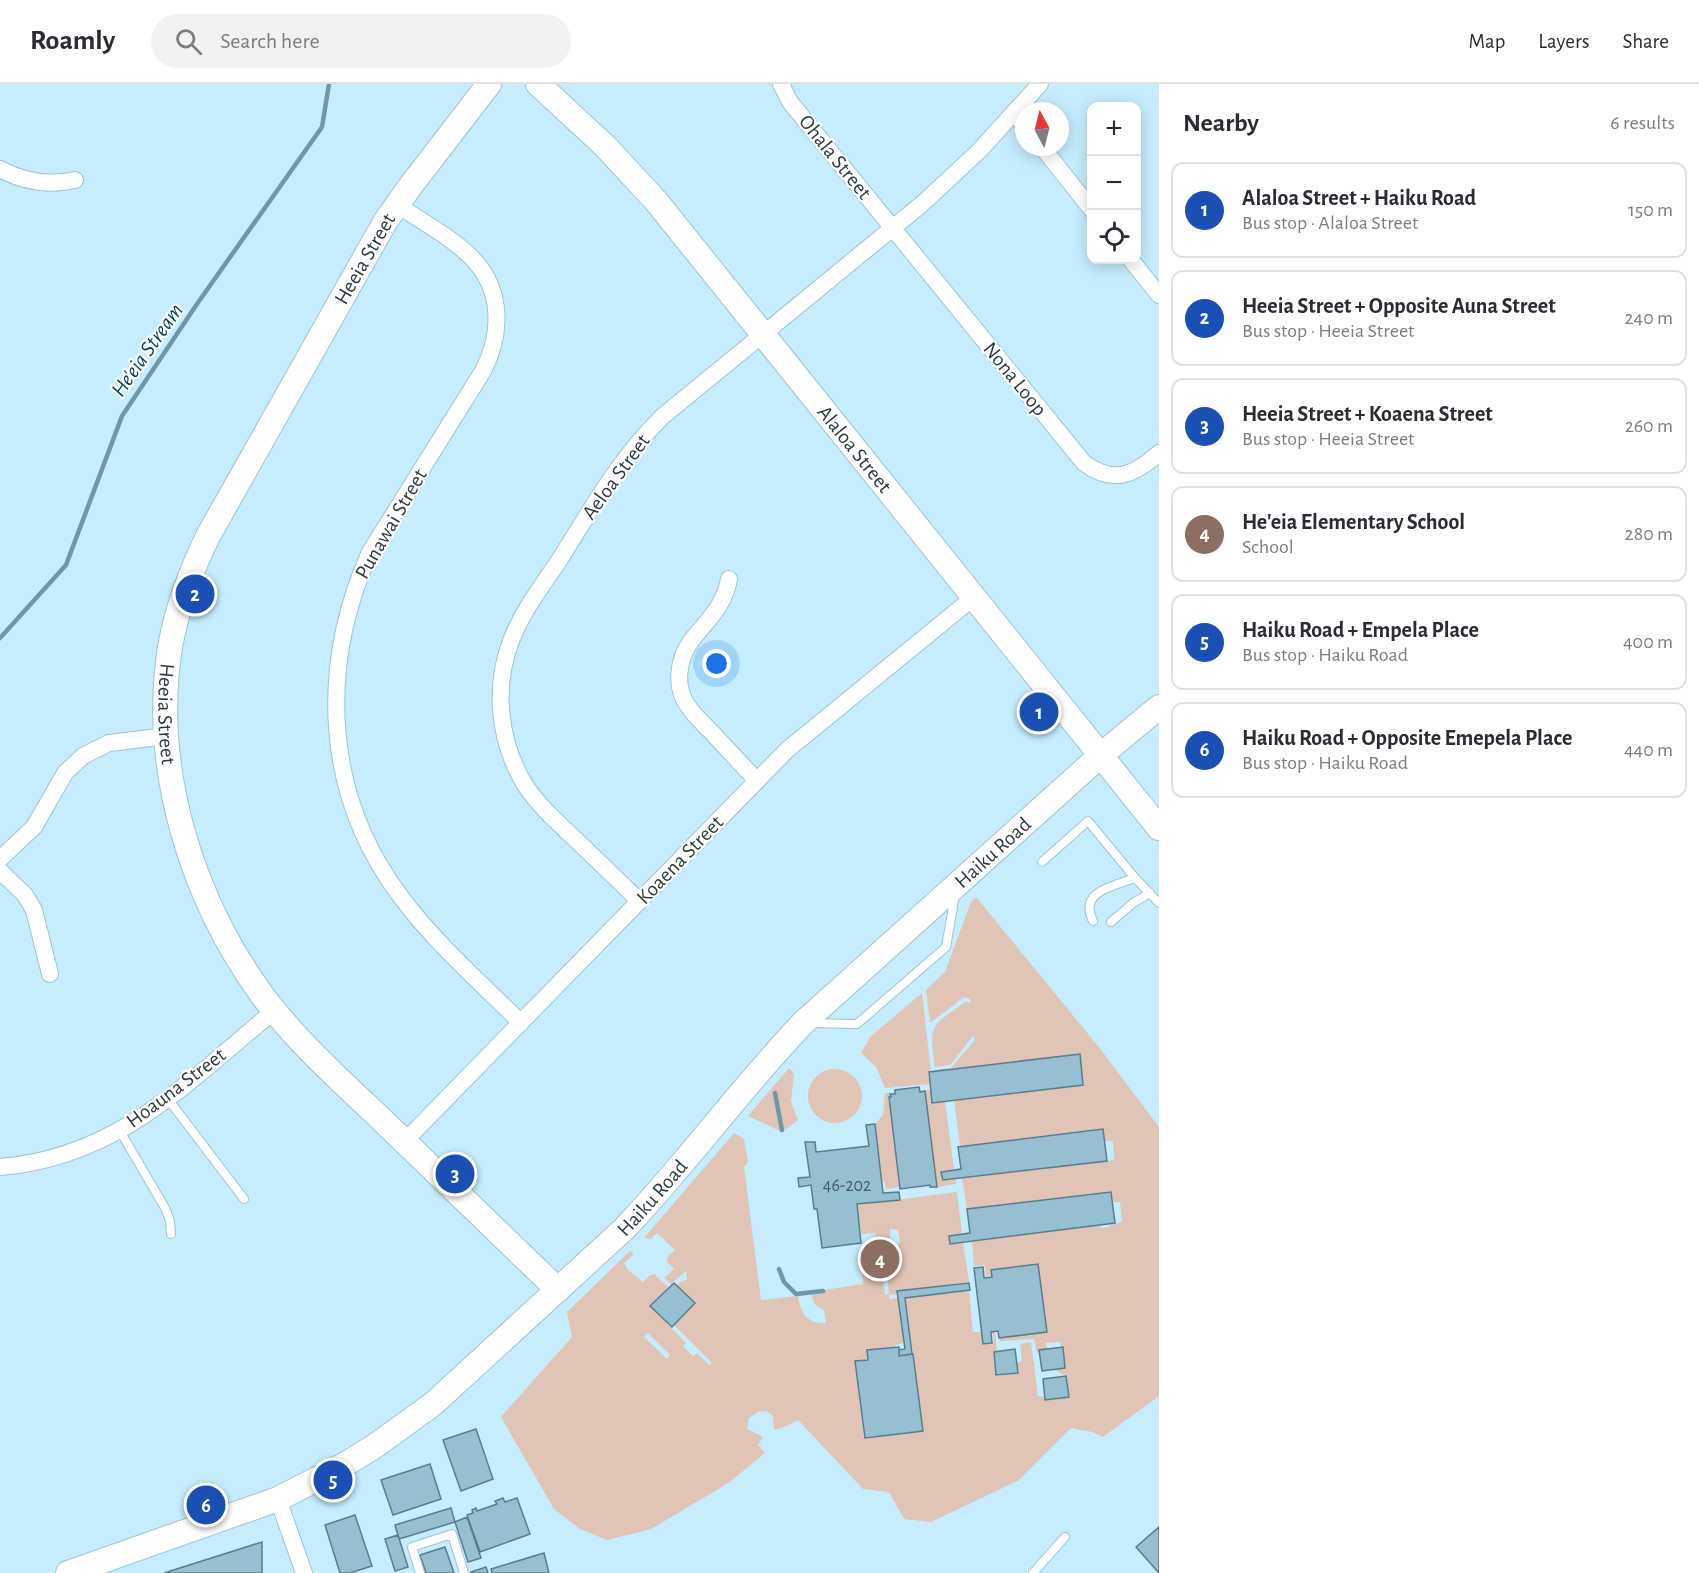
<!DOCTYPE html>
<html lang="en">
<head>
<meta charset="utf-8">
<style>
	body { margin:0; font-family:"Alegreya Sans",sans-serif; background:#f2f2f3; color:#2b2b33 }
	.controls { position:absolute; right:18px; top:18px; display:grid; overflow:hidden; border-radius:12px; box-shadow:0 3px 15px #0003 }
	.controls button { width:54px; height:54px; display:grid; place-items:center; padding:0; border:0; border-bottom:2px solid #e1e1e2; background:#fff; color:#2b2b33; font:30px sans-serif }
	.compass { position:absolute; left:1015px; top:18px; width:54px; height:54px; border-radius:50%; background:#fff; box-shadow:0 3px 15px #0003; rotate:353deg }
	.you { position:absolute; left:717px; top:580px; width:21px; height:21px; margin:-15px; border:4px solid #fff; border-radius:50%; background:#1a73e8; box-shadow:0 0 0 9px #1a73e833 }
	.badge { display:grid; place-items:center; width:39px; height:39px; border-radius:50%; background:#945022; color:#fff; font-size:20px; font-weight:700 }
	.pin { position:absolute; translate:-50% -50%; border:3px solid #fff; box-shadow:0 2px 6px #0006 }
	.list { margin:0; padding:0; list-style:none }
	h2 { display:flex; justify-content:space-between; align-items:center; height:78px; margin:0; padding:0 24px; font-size:26px }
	h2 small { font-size:20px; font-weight:400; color:#7c7c81 }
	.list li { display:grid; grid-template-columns:39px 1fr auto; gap:18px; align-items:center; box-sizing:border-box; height:96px; margin:0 12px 12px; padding:0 12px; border:2px solid #e1e1e2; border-radius:12px }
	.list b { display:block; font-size:22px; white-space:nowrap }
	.list p { margin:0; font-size:20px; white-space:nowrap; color:#7c7c81 }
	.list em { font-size:20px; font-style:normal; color:#7c7c81 }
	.icon { flex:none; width:33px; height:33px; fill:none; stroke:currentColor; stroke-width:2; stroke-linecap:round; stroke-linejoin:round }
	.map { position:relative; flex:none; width:1159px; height:1489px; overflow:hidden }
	header { display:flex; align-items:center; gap:36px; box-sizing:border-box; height:84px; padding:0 30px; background:#fff; border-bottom:2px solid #e1e1e2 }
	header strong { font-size:28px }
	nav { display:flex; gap:33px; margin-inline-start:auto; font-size:21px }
	.search { width:420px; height:54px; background:#f2f2f3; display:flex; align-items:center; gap:15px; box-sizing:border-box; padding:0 21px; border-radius:33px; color:#7c7c81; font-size:22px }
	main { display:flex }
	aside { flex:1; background:#fff }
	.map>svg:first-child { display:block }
</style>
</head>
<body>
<header>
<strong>Roamly</strong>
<div class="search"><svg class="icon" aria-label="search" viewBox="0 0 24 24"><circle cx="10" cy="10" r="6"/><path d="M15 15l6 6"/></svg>Search here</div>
<nav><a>Map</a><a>Layers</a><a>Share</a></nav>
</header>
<main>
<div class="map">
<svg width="1159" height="1489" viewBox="0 0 1159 1489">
	<rect width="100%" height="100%" fill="#c5edfe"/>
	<path fill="#e0c4b5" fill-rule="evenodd" d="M976 813 1098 962 1159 1043V1312L1103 1353 1092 1348 1071 1344 1019 1396 931 1438 904 1435 889 1408 863 1405 798 1336 782 1344 774 1346 773 1332 767 1327 758 1328 749 1334 747 1345 763 1353 758 1361 765 1369 730 1398 651 1445 607 1456 580 1445 554 1425 501 1333 572 1253 567 1228 630 1167 634 1170 624 1179 628 1186 643 1198 649 1192 654 1190 669 1204 650 1222 686 1259 683 1262 693 1272 697 1269 709 1281 712 1279 674 1241 677 1201 682 1197 687 1196 686 1187 671 1200 664 1194 674 1185 667 1178 668 1172 675 1166 657 1149 651 1155 644 1154 734 1049 744 1055 748 1078 744 1083 761 1216 798 1212C801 1230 807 1240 826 1239L824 1226C816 1223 813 1219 812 1211L824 1209V1206L863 1200 862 1185 866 1184 864 1173H860V1164L879 1161 885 1211 889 1210 888 1197 891 1196V1193L887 1194 883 1160 898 1161 900 1158 898 1146 890 1145V1156L861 1159 876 1155 875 1149 861 1150 857 1121 957 1108 962 1149 949 1151 950 1160 963 1159 969 1198 898 1207V1210L889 1211 890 1215 898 1214 904 1259 895 1261V1263L867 1266 868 1275 855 1277 864 1354 922 1347 904 1214 969 1207 973 1248H981L983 1261 992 1260 994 1256 992 1248 995 1247 997 1267 993 1268 996 1292 1017 1290 1016 1279 1022 1277 1020 1260 1031 1258 1038 1312 1044 1313 1045 1316 1069 1313 1067 1292 1054 1286 1065 1284 1060 1258 1046 1259 1047 1265 1039 1266V1268L1037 1269 1034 1255 1000 1257 999 1254 1047 1248 1038 1181 991 1186 992 1191 986 1192 985 1181 974 1182 972 1158 1099 1141 1101 1144 1109 1143 1110 1141 1122 1138 1120 1118H1113L1111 1108 967 1125 962 1094 1114 1076 1113 1057H1105L1102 1045 960 1062 954 1016 1083 1000 1080 971 935 988V986L951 984 975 956 973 952 950 981 935 983C929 938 930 944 965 918L970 919V915L964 913 930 939 926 906 945 888 971 818ZM648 1249 670 1271 667 1275 644 1253Z
		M922 909 931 988H928L930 1000 885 1004 876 983 861 969 870 953Z
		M789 984 794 990 791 1017 798 1036 788 1044 780 1047 748 1032Z
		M808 1012a27 27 0 1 1 54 0a27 27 0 1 1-54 0Z
		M931 1006 945 1017 956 1100 937 1103 924 1007Z
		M885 1009H889L899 1103 886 1105 885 1098 881 1097 875 1040 883 1031Z"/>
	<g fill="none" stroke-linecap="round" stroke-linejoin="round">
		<path stroke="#6f97a7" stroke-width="4.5" d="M0 554 66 481 122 332 197 220 322 43 329 0
			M775 1009 782 1046
			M779 1185 784 1198 796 1210 823 1207"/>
	</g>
	<path fill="#96bfd1" stroke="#597d8c" stroke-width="1.5" d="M1080 970 1083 1001 932 1019 929 988Z
		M919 1003 920 1008 925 1007 937 1103H930V1101L900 1105 889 1013H891L890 1010H895V1006Z
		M875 1040 883 1109 899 1108 900 1116 857 1120 861 1159 822 1164 817 1125H814L811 1101 799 1103 798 1094 810 1093 805 1058H815L816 1068 869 1062 866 1041Z
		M1103 1045 1107 1077 943 1096 941 1088 961 1085 958 1063Z
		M1111 1108 1115 1139 950 1160 949 1152 970 1149 967 1125Z
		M1038 1180 1047 1248 999 1254 998 1247 991 1248 992 1259 983 1260 974 1184 983 1183 984 1194 992 1193 991 1186Z
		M674 1199 695 1219 672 1243 650 1222Z
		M969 1199 970 1206 905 1214 912 1270 899 1272V1266L905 1265 897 1207Z
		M899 1263V1272L913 1270 923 1347 865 1354 855 1277 868 1276 867 1266Z
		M1063 1263 1065 1284 1042 1287 1039 1266Z
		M1015 1265 1018 1289 996 1291 994 1268Z
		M1066 1292 1069 1313 1045 1316 1043 1295Z
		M476 1345 493 1395 461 1407 443 1356Z
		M430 1380 441 1415 393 1431 381 1396Z
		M503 1414 505 1418 517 1414 530 1450 480 1468 467 1431 473 1429 472 1426 476 1424 477 1427 497 1420 495 1417Z
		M451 1424 455 1438 399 1455 395 1441Z
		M355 1431 372 1482 350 1489H340L325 1441Z
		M467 1433 481 1474 468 1478 455 1438Z
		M1159 1443V1489L1136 1463Z
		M398 1451 408 1483 395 1487 385 1455Z
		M262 1458V1489H164Z
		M445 1463 454 1489H426L420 1471Z
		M544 1469 549 1489H492L491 1485Z
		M486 1483 488 1489H471V1488Z"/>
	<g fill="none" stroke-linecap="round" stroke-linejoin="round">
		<defs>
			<path id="lane" d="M1042 778 1088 737 1135 794 1159 819
				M1093 837C1078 807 1114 802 1135 794
				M1111 838 1133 819 1150 809
				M810 939 857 940 946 863 955 811
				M168 1015 244 1115
				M120 1047 165 1124 170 1137 171 1150
				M420 1489 412 1463 452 1450 464 1489
				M1033 1489 1065 1453"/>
			<path id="street" d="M781 0 790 18 1084 379C1114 401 1134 391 1159 369
				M1014 28 1024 41
				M1042 63 1092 126
				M0 85C24 98 48 102 75 96
				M397 121C420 136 454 155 473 175 503 207 502 250 483 287L370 468C319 582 323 710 401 813 435 859 480 898 521 939
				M1131 176 1159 211
				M729 495C724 523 708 535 691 557 678 575 674 603 688 622 695 633 707 643 716 653 730 668 743 682 757 697
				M0 775 34 743 65 689 83 672 109 659 167 652
				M0 787 25 811 34 826 50 890
				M639 817C618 796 596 775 574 754 557 738 538 721 525 701 499 658 493 604 511 557 522 527 543 501 560 475 592 424 620 374 663 332L922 120 979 67 1040 0
				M404 1058 787 666 974 513
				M0 1083C117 1074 189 997 274 927
				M278 1415 304 1489"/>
			<g id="secondary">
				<path id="s1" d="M489 0 409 104 385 138 208 452C191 487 177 524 170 563 151 684 191 813 262 911 296 957 340 996 381 1035 440 1092 499 1149 558 1206"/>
				<path id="s2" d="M538 0 605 62 656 117 1159 744"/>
				<path id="s3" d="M68 1489 278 1415 344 1381 375 1362 433 1320 624 1145C687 1079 740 1005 803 939L1101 671 1159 623"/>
			</g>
		</defs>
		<use href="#lane" stroke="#9dc4d4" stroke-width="10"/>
		<use href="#street" stroke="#9dc4d4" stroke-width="18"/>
		<use href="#secondary" stroke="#9dc4d4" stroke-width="26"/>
		<use href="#lane" stroke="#fff" stroke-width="8"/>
		<use href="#street" stroke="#fff" stroke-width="16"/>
		<use href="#secondary" stroke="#fff" stroke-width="24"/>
	</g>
	<g text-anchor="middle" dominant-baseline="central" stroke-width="4.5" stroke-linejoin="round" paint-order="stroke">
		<g font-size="18" fill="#445a64">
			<text x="847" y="1102">46-202</text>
		</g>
		<g font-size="21" fill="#293940" stroke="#fff">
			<text transform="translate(835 73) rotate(51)">Ohala Street</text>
			<text transform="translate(365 175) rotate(-60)">Heeia Street</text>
			<text transform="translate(1015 295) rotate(51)">Nona Loop</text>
			<text stroke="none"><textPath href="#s2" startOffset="484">Alaloa Street</textPath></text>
			<text transform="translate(616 393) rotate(-54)">Aeloa Street</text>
			<text transform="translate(391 440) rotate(-60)">Punawai Street</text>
			<text stroke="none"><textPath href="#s1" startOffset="718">Heeia Street</textPath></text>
			<text stroke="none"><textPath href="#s3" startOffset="1192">Haiku Road</textPath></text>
			<text transform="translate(680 776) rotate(-46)">Koaena Street</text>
			<text transform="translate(176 1004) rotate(-37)">Hoauna Street</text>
			<text stroke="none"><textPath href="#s3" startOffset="706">Haiku Road</textPath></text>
		</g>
		<g font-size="22" font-style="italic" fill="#003e50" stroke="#fff">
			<text transform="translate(147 266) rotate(-55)">He'eia Stream</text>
		</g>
	</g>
</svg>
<div class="controls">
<button>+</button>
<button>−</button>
<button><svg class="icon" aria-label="locate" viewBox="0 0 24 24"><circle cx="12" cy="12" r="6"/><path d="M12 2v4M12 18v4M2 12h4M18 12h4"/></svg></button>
</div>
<svg class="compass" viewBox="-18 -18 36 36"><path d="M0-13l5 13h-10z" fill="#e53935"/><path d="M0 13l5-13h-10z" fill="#7c7c81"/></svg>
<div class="you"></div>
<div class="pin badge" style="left:1039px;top:628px;background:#1a4fb4">1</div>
<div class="pin badge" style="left:195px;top:510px;background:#1a4fb4">2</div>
<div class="pin badge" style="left:455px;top:1090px;background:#1a4fb4">3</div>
<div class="pin badge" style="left:880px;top:1175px;background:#8d6e63">4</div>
<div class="pin badge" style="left:333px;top:1396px;background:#1a4fb4">5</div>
<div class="pin badge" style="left:206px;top:1421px;background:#1a4fb4">6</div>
</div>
<aside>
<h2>Nearby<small>6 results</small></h2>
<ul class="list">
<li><span class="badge" style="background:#1a4fb4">1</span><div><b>Alaloa Street + Haiku Road</b><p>Bus stop · Alaloa Street</p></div><em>150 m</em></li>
<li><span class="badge" style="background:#1a4fb4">2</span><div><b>Heeia Street + Opposite Auna Street</b><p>Bus stop · Heeia Street</p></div><em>240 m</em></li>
<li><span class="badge" style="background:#1a4fb4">3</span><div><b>Heeia Street + Koaena Street</b><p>Bus stop · Heeia Street</p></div><em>260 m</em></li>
<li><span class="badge" style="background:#8d6e63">4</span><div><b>He'eia Elementary School</b><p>School</p></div><em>280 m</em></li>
<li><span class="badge" style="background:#1a4fb4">5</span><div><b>Haiku Road + Empela Place</b><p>Bus stop · Haiku Road</p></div><em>400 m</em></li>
<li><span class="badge" style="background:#1a4fb4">6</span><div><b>Haiku Road + Opposite Emepela Place</b><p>Bus stop · Haiku Road</p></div><em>440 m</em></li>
</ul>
</aside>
</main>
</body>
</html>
